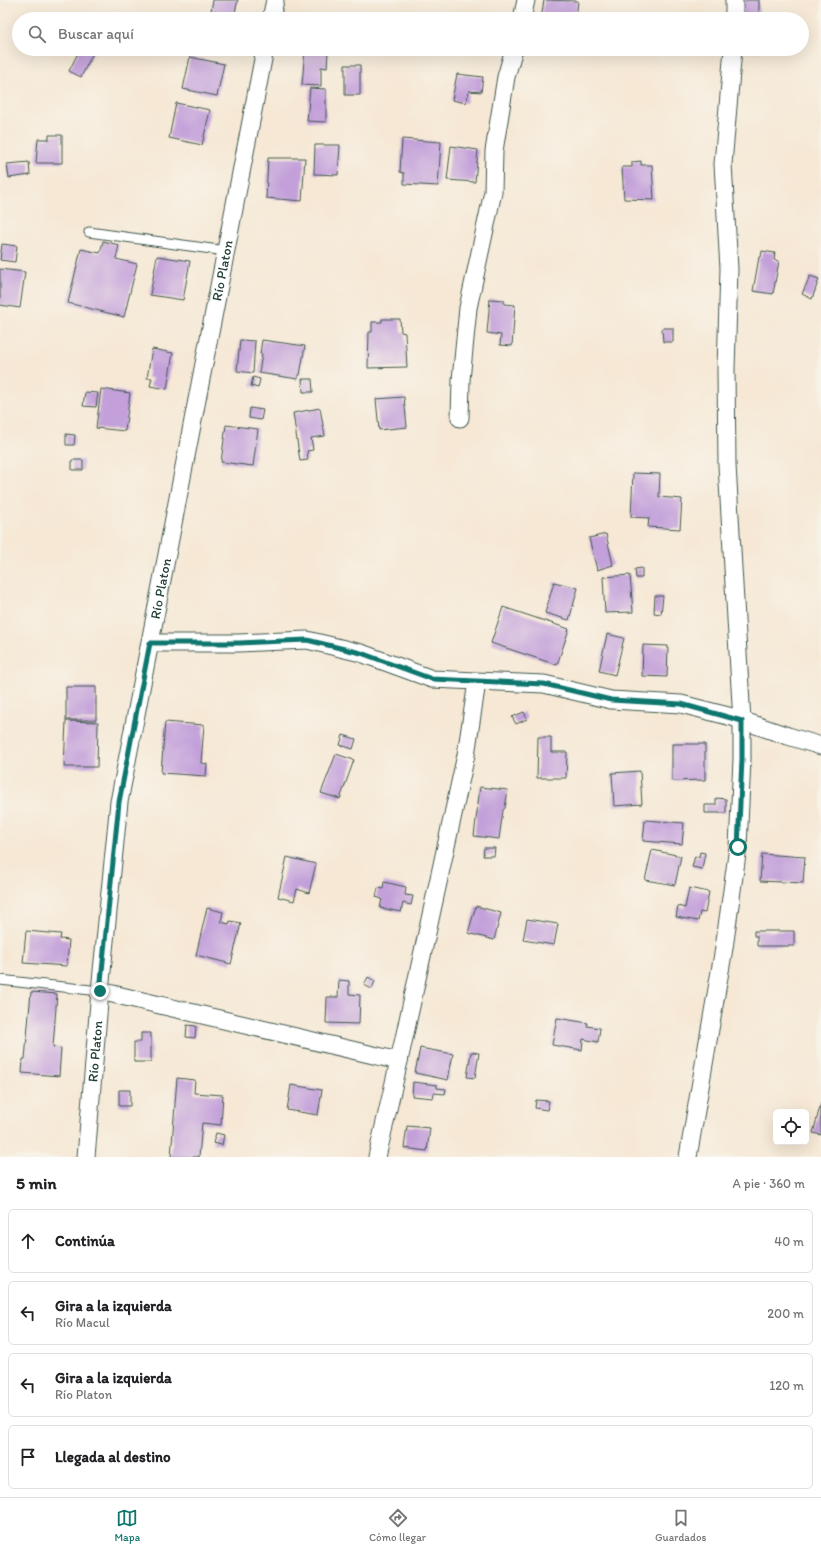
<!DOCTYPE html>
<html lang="es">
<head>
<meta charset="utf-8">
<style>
	body { margin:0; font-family:Itim,sans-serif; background:#f6f6f6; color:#202124 }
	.controls { position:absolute; right:12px; bottom:12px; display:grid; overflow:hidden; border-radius:6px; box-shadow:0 4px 16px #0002 }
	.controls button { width:36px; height:36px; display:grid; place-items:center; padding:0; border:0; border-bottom:1px solid #e0e0e0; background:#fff; color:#202124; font:20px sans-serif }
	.stop { position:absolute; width:12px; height:12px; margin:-9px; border:3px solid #0f766e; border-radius:50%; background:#fff }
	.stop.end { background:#0f766e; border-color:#fff; box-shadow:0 1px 4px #0008 }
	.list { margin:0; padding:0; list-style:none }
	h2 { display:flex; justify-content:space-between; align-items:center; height:52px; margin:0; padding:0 16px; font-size:17px }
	h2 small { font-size:13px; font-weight:400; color:#757577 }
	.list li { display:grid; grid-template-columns:26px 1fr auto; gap:12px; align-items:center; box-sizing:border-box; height:64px; margin:0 8px 8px; padding:0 8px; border:1px solid #e0e0e0; border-radius:6px }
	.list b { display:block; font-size:15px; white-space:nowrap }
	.list p { margin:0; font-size:13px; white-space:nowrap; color:#757577 }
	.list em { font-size:13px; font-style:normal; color:#757577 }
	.icon { flex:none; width:22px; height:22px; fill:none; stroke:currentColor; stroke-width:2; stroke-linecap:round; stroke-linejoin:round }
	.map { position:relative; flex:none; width:821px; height:1157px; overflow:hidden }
	.search { position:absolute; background:#fff; box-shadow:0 4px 16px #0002; left:12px; right:12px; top:12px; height:44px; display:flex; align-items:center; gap:10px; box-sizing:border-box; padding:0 14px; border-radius:22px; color:#757577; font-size:15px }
	.sheet { height:340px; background:#fff }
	nav { display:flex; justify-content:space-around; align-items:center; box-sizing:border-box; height:56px; border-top:1px solid #e0e0e0; background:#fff; font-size:11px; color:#757577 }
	nav a { display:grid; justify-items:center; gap:2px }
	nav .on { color:#0f766e }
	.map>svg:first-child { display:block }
</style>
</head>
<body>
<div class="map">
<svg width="821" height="1157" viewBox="0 0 821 1157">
	<rect width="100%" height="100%" fill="#f7f3e8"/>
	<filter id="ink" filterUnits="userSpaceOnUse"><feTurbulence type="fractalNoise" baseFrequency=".025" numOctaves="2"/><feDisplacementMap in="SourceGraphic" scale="8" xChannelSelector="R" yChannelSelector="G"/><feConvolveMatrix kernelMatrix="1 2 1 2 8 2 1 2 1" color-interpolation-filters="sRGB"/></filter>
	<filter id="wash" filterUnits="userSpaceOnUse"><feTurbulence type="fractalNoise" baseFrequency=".012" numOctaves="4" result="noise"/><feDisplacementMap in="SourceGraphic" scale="16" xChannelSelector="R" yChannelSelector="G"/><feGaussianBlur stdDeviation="0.9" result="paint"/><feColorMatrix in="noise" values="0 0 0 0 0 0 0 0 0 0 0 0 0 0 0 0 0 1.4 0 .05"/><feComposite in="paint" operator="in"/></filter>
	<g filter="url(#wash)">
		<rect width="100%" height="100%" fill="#f6e8d5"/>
		<g id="blocks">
			<path fill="#c3a0da" d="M213 0H238L234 16 211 11Z
				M544 0 578 1 576 19H541Z
				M740 0H759V19H741Z
				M80 49H95L81 77 69 71Z
				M305 49 328 51 327 68 321 67V86L302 85Z
				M739 49H763V51L739 52Z
				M190 57 224 64 217 96 183 89Z
				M345 65H360V95H345Z
				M457 74 483 77 481 92 469 91 466 103 452 100Z
				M310 88 326 89V122L307 121Z
				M176 103 210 110 202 145 169 138Z
				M49 135H62V163H36L38 139H49Z
				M402 139 441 142 438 186 404 184V173L400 172Z
				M315 145H340L338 175 314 174Z
				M451 146 478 150 475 182 447 180Z
				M268 158H305L302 201 266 198Z
				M641 161V165H652L654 200 624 199 622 167H632V162Z
				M29 162 30 175 9 178 7 164Z
				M103 241 119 245 116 259 137 264 124 317 68 303 81 249 100 253Z
				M2 244 17 246 15 262 0 260Z
				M762 251 775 253 774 260 779 261 773 294 753 291 759 257H761Z
				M157 256 190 261 183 300 150 295Z
				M0 269 25 272 20 308 0 305Z
				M810 276 819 279 812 299 802 294Z
				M490 299 504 300V304L515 305 512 346 500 345 501 335 487 333Z
				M382 319H400L401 332 405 333 407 367 368 368 369 332H372V322H382Z
				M662 328H673V342H663Z
				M240 340 255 341 253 373 237 371Z
				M262 340 305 346 300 375H298V379L259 373 262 354H260Z
				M152 349 173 353 167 389 150 386 152 378H147Z
				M253 377 260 379 258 388 251 386Z
				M302 379H312L313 392H303Z
				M101 389 130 393 125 431 96 428Z
				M85 392 98 393 96 407 83 406Z
				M404 397 407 427 379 430 376 399Z
				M250 408 263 410 261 420 249 418Z
				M320 408 325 436 311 438 313 450 307 451 308 460 300 461 293 413Z
				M226 425 258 429 253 466 221 462Z
				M66 434 75 435 74 445H66Z
				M72 460H83V470H72Z
				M633 473 660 474 659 497 682 499 680 529 648 527 649 518 631 517Z
				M606 534 613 565 597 570 589 538Z
				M642 568V578H636L635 569Z
				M630 575 633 612 605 613 603 577Z
				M554 582 578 588 569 620 545 613Z
				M655 596H663L661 614 654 613Z
				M503 607 569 629 557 665 491 643Z
				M607 634 624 638 615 675 599 671Z
				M643 645 668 646 667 677 642 676Z
				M66 687H96V720H66Z
				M524 712 527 719 516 724 512 717Z
				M66 721 98 722 97 767H64Z
				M165 722 204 725 201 763 207 764 206 776 161 773Z
				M343 735 356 739 353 749 340 745Z
				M538 737H551V752H567L566 778H537Z
				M672 744H705V780L672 781Z
				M336 754 354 760 340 799 321 793Z
				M640 771 642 804 614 806 612 773Z
				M480 787 508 790 505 808 503 810 499 839 474 836Z
				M716 798 726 799V813H705V805H716Z
				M645 820 684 823 682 844 643 841Z
				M484 848H495L494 856H483Z
				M652 850 681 856 675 885 645 880Z
				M700 852 705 853 702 869 692 867 695 856 699 857Z
				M762 854 805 857 803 883 760 881Z
				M287 857 316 864 309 893 297 889 294 901 278 897Z
				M384 882 406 887 405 895 413 896 411 905 403 903 401 912 380 908 382 899 376 897 378 888 383 889Z
				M689 888 709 892 705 913 700 912 698 921 676 917 678 906 685 908Z
				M476 906 501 913 494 940 468 933Z
				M207 908 223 912 221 922 229 924 230 921 241 923 231 964 196 955Z
				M527 919 558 924 554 945 523 940Z
				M26 931 61 934 60 939 69 940 67 966 23 963Z
				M754 931H794V946H757V936H754Z
				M368 977 375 981 372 989 364 985Z
				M339 980 349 981V994L360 995 359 1024 326 1023 327 997H338Z
				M31 992 57 994 53 1047 61 1048 59 1076 22 1073 23 1059H25Z
				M557 1018 588 1023 587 1026 600 1028 598 1042 583 1039 582 1050 552 1045Z
				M187 1025 196 1026 195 1038 186 1037Z
				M141 1033H151V1062H134V1042H141Z
				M420 1048 453 1054 448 1080 415 1073Z
				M471 1052 479 1053 475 1078 467 1077Z
				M177 1078 195 1080 194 1093 223 1095 221 1125 202 1123 199 1157H171Z
				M413 1082 437 1085V1088L446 1089 445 1094 434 1093 433 1098 412 1096Z
				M291 1085 322 1090 318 1115 287 1110Z
				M119 1090H130V1106H119Z
				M536 1100 549 1101 547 1110 535 1108Z
				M821 1103V1135L813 1133Z
				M407 1126 430 1128 427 1151 404 1148Z
				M216 1133 224 1135 222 1145 213 1143Z"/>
		</g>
	</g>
	<g filter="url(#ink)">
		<use href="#blocks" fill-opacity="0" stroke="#3f574c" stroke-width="1"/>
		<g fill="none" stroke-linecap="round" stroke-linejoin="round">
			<defs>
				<path id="lane" d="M89 232 226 251
					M0 980 100 991"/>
				<g id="street">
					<path d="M734 0V19"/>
					<path d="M271 19 275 0"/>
					<path d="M522 19 526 0"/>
					<path d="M460 418 461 380 468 308 493 192 494 151 506 77 514 49"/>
					<path d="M150 643H239L307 640 361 653 432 679 544 684 611 700 681 704 732 717 788 736 821 746"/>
					<path d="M100 991 399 1061"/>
					<path id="s1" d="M86 1157 100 991 119 802 265 49"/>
					<path d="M377 1157 399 1061 466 755 477 682"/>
					<path d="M688 1157 724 948 738 847 742 759V721L727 465 726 369 729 269 723 164 733 49"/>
				</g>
			</defs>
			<use href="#lane" stroke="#3f574c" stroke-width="11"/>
			<use href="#street" stroke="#3f574c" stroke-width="19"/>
			<use href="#lane" stroke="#fff" stroke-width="9"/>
			<use href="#street" stroke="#fff" stroke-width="17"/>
		</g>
	</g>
	<g fill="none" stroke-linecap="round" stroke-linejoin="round" filter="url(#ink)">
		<path stroke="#0f766e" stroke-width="5" d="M100 991 119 802 150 643H239L307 640 361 653 432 679 544 684 611 700 681 704 742 721V759L738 847"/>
	</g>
	<g text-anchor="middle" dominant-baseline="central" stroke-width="4" stroke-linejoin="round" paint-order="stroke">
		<g font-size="14" fill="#1f3d34" stroke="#f7f3e8">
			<text stroke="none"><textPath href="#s1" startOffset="898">Río Platon</textPath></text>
			<text stroke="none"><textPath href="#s1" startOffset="574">Río Platon</textPath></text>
			<text stroke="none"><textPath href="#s1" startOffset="106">Río Platon</textPath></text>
		</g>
	</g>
</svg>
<div class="controls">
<button><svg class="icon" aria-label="locate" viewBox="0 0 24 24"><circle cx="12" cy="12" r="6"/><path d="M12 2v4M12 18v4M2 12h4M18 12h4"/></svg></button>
</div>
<div class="stop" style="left:738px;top:847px"></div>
<div class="stop end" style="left:100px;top:991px"></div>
<div class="search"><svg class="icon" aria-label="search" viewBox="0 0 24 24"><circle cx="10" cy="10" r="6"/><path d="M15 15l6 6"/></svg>Buscar aquí</div>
</div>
<section class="sheet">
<h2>5 min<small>A pie · 360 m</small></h2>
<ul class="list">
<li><svg class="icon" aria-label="ahead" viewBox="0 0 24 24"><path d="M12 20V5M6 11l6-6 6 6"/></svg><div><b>Continúa</b></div><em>40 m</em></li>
<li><svg class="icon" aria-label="left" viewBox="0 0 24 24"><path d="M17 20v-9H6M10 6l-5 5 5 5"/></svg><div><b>Gira a la izquierda</b><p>Río Macul</p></div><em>200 m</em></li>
<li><svg class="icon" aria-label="left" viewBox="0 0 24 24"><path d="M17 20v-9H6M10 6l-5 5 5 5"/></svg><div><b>Gira a la izquierda</b><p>Río Platon</p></div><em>120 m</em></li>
<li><svg class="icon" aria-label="arrive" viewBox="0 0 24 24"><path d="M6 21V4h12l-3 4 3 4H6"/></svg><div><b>Llegada al destino</b></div></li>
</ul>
</section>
<nav>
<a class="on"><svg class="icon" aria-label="map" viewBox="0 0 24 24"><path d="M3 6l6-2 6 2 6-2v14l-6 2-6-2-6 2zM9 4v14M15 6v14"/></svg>Mapa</a>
<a><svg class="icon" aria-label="directions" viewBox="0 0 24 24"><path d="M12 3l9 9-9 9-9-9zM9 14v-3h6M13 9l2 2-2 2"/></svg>Cómo llegar</a>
<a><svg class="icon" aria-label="saved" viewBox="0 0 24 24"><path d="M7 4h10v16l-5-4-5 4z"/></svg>Guardados</a>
</nav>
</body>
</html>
